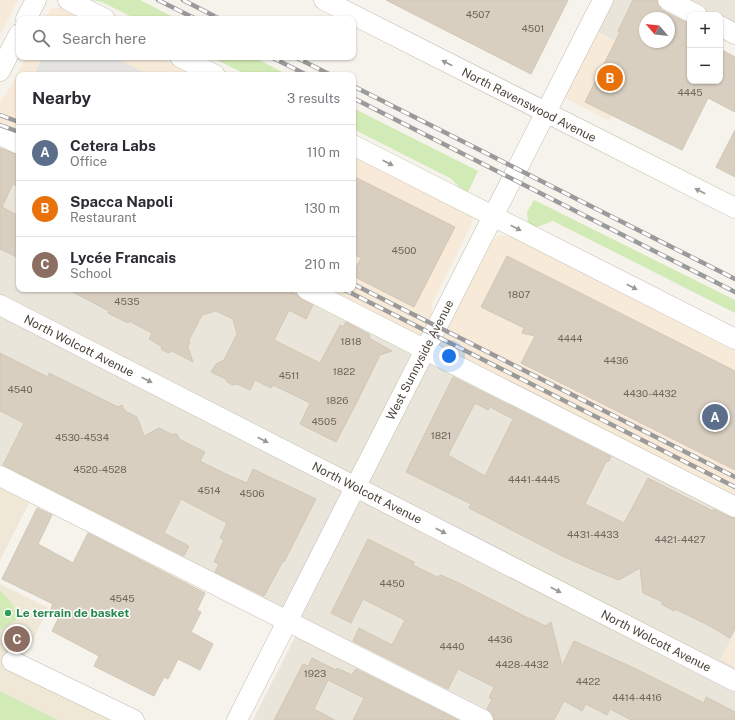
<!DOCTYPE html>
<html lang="en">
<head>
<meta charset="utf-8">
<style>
	body { margin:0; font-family:"Public Sans",sans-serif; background:#f2f2f3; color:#2b2b33 }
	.controls { position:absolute; right:12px; top:12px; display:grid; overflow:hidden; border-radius:8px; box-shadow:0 1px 3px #0004 }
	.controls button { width:36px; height:36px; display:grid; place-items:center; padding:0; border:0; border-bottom:1px solid #e1e1e2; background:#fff; color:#2b2b33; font:20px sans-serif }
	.compass { position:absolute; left:639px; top:12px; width:36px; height:36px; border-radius:50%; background:#fff; box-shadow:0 1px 3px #0004; rotate:298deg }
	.you { position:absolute; left:449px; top:356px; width:14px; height:14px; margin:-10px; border:3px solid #fff; border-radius:50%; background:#1a73e8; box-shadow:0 0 0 6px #1a73e833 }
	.badge { display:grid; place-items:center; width:26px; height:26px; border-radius:50%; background:#b45309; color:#fff; font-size:13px; font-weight:700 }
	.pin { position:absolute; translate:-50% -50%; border:2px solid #fff; box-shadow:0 1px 4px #0006 }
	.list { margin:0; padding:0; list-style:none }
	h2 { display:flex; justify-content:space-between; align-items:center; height:52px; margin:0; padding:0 16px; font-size:17px }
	h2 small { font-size:13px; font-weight:400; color:#7c7c81 }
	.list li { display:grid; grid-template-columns:26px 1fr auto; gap:12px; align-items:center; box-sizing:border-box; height:56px; padding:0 16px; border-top:1px solid #e1e1e2 }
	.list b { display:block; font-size:15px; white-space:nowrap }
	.list p { margin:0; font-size:13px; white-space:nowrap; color:#7c7c81 }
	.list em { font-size:13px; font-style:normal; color:#7c7c81 }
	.icon { flex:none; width:22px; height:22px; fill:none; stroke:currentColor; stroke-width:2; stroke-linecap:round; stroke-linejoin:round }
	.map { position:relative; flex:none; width:735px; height:720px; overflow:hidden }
	.search { position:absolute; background:#fff; box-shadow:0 1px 3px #0004; left:16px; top:16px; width:340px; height:44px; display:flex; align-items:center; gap:10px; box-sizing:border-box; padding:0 14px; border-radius:8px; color:#7c7c81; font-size:15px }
	.panel { position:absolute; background:#fff; box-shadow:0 1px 3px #0004; left:16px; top:72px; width:340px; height:220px; border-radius:8px }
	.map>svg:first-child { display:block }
</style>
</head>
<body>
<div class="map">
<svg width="735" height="720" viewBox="0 0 735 720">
	<rect width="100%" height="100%" fill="#f6f3ec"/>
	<path fill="#eae5da" d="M606 0H671L662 18H645V42L643 55 592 29Z
		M675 0H735V30L720 23V15H705Z
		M19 173V289H305L735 507V631L721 659 735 667V720H253L296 635 0 487V212Z"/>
	<path fill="#f7ead8" d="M0 0H18L0 36Z
		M56 8H62L83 19H45L51 9Z
		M592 29 643 55 609 121 558 94Z
		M26 57H158L193 75H19V145L0 135V102L12 84Z
		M353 156 462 211 471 216 473 221 432 304V314L417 345 306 289H353Z
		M502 235 511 236 735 351V507L435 354 492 242 497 236Z
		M735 631V667L721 659Z"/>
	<path fill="#efe8d6" d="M0 488 29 503 0 560Z
		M0 584 49 608 17 670 114 720H0Z"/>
	<path fill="#d2eab5" d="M92 0H140L177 19H136L102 2Z
		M211 57H253L288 75H247Z
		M353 108 478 171 467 194 450 178 353 129Z
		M534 200 735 300V313L553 221 534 228 528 225 527 212Z
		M0 591C9 598 17 607 16 620L0 630Z
		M0 691 58 720H0Z"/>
	<path fill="#e5e3e0" d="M43 57H114L149 75H34Z"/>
	<path fill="#d8cfc1" stroke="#d3c7b4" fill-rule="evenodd" d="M386 0H568L531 74Z
		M633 0H657L658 6 662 10 690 24V81H720V49L735 57V112L708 98 682 150 585 102 620 32 618 31ZM645 18H669V42H645Z
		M735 130V177L716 167Z
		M0 148 19 155V187L13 184 2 207 19 216V258L0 249Z
		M353 176 455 227 414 307 353 276V273L361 258 353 254Z
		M507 256 735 371V470L521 363 535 336 522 333 524 328 481 307Z
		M67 289H286L296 294 301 299 313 305 306 319 289 310 274 340 320 363 340 325 343 327 346 322 370 335 369 338 392 351 380 355 358 400 336 442 300 424 310 403 273 385 271 388 255 380 250 390 237 384 233 385 227 382 226 379 211 372 216 364 224 360 237 334 233 319 216 311 202 315 188 342H190L188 347 193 362 172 351 169 353 162 350 161 346 149 339 152 333 129 321 128 323 108 313 109 311Z
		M0 353 48 377 49 373 118 407 122 405 125 411 137 417 144 436 159 428 171 434H177L179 439 205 452 200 461 228 475 247 483 253 469 316 499 284 562 283 561 264 596 215 572 219 564 214 562 224 540 220 538 227 523 181 499 164 533 189 546 184 556 3 465 24 423 0 411Z
		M453 377 611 457 609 461 606 462 585 504 624 523 648 478 713 511V509L730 517 735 518V628L730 638 708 625 675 609 674 611 661 604 663 602 643 593 640 568 619 580 596 571 562 556 469 508 471 504 406 472ZM475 403 488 410 490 407 513 419 485 476 448 455Z
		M37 508 52 515 38 544 73 563 88 533 205 593 197 610 201 612 191 632 213 644 200 670 178 659 168 679 164 677 154 696 94 666 99 656 52 631 59 617 49 613 53 604 2 579Z
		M368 539 414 562 413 565 437 577 441 575 461 584 530 619V618L545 626 551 622 562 666 574 641 634 668 704 703 706 697 735 712V720H631L610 709 607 715 586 704 582 711 564 701 554 720H494L492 713 487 709 492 699 489 698 494 687 458 669 448 689 353 641 359 628 392 645 405 620 363 599 351 623 331 613Z
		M312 658 336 670 337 668 352 675 356 669 458 720H353L364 698 328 680 314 709 335 720H274L303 664 308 666Z"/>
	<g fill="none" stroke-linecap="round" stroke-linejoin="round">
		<defs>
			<path id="minor" d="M68 0 105 19
				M324 0 735 208
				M668 0 697 15
				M26 19 36 0
				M720 26 735 34
				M180 57 215 75
				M0 71 19 34
				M0 135 19 144
				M353 145 735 339
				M306 289 735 507
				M0 305 735 681
				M0 476 483 720
				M12 661 134 720
				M237 720 603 0"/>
		</defs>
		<use href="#minor" stroke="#c2bbae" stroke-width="21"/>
		<use href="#minor" stroke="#fff" stroke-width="20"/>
		<defs>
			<path id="rail" d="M158 0 196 19
				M183 0 220 19
				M271 57 307 75
				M295 57 331 75
				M353 86 735 279
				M353 98 735 292
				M0 115 19 122
				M0 125 19 132
				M353 284 735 477
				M343 289 735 487"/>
		</defs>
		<use href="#rail" stroke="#9a9a9a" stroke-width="4.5"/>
		<use href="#rail" stroke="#fff" stroke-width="3" stroke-dasharray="9" stroke-linecap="butt"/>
	</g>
	<defs><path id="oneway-solid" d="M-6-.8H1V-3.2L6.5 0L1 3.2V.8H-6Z"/></defs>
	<g fill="#9c9892">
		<use href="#oneway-solid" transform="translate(447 63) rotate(-153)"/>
		<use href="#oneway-solid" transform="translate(388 163) rotate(27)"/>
		<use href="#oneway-solid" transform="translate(700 191) rotate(-153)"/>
		<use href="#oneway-solid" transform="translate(516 228) rotate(27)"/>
		<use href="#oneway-solid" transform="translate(632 287) rotate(27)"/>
		<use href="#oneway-solid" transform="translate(147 380) rotate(27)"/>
		<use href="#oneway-solid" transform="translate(263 440) rotate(27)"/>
		<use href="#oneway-solid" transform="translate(441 531) rotate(27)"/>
		<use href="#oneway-solid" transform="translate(556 590) rotate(27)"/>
	</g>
	<circle fill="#2e9e5b" stroke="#fff" stroke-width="1.5" cx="8" cy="613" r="4"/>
	<g text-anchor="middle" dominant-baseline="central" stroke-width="3" stroke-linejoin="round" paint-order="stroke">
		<g font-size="10" fill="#6e675b">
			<text x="478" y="14">4507</text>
			<text x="533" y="28">4501</text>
			<text x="690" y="92">4445</text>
			<text x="404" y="250">4500</text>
			<text x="519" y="294">1807</text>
			<text x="127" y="301">4535</text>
			<text x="570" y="338">4444</text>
			<text x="351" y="341">1818</text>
			<text x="616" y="360">4436</text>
			<text x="344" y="371">1822</text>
			<text x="289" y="375">4511</text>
			<text x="20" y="389">4540</text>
			<text x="650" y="393">4430-4432</text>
			<text x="337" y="400">1826</text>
			<text x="324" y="421">4505</text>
			<text x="441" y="435">1821</text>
			<text x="82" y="437">4530-4534</text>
			<text x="100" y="469">4520-4528</text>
			<text x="534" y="479">4441-4445</text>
			<text x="209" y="490">4514</text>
			<text x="252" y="493">4506</text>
			<text x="593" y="534">4431-4433</text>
			<text x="680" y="539">4421-4427</text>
			<text x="392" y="583">4450</text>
			<text x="122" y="598">4545</text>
			<text x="500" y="639">4436</text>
			<text x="452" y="646">4440</text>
			<text x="522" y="664">4428-4432</text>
			<text x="315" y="673">1923</text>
			<text x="588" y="681">4422</text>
			<text x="637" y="697">4414-4416</text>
		</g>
		<g font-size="12" fill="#4b4439" stroke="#fff">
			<text transform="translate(529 105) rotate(27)">North Ravenswood Avenue</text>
			<text transform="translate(79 346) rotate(27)">North Wolcott Avenue</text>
			<text transform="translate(420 360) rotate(-63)">West Sunnyside Avenue</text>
			<text transform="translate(367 493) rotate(27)">North Wolcott Avenue</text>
			<text transform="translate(656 641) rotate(27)">North Wolcott Avenue</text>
		</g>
		<g font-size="12" font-weight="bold" fill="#27864d" stroke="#fff" text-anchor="start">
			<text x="16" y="613">Le terrain de basket</text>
		</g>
	</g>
</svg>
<div class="controls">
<button>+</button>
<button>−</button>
</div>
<svg class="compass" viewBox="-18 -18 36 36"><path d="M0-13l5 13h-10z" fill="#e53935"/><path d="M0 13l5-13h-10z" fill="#7c7c81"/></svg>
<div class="you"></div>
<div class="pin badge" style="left:715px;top:417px;background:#5c6f8a">A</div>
<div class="pin badge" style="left:610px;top:78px;background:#e8710a">B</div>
<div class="pin badge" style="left:17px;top:639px;background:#8d6e63">C</div>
<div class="search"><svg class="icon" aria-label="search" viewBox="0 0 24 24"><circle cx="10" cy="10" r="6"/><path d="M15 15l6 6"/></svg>Search here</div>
<section class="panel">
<h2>Nearby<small>3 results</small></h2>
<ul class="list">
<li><span class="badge" style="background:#5c6f8a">A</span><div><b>Cetera Labs</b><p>Office</p></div><em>110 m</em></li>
<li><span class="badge" style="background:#e8710a">B</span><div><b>Spacca Napoli</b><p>Restaurant</p></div><em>130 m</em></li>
<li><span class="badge" style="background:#8d6e63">C</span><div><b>Lycée Francais</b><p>School</p></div><em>210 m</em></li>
</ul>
</section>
</div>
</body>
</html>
